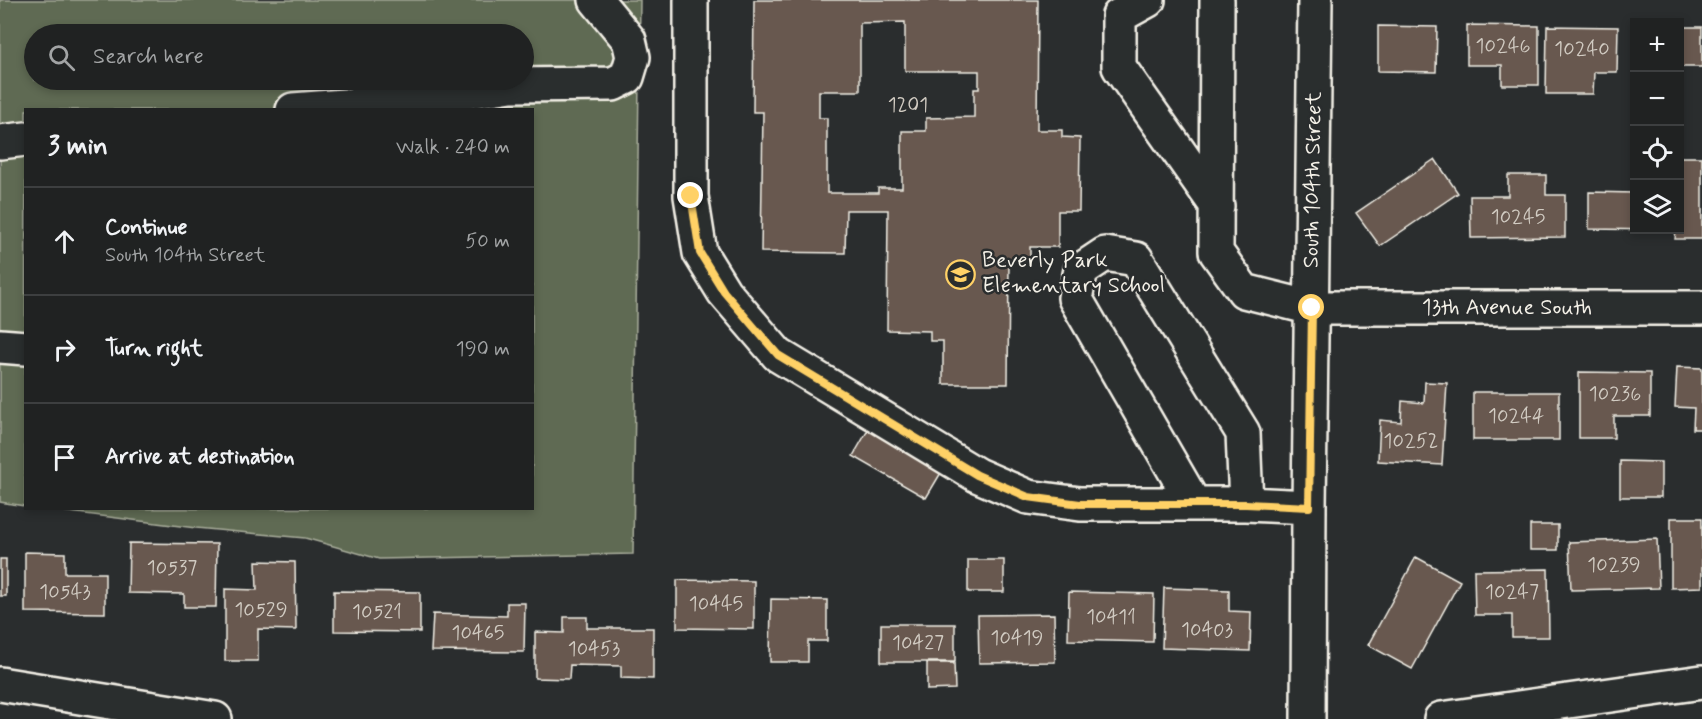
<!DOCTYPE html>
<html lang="en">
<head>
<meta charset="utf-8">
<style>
	body { margin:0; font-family:Mynerve,sans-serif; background:#2d2f2f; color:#f1f3f6 }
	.controls { position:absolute; right:18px; top:18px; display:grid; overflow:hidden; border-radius:0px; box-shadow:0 3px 9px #0003 }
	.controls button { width:54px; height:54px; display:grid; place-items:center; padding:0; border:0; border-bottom:2px solid #3d3f40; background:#202222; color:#f1f3f6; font:30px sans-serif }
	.stop { position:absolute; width:18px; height:18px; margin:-14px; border:4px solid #ffd166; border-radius:50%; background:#fff }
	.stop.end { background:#ffd166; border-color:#fff; box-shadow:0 2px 6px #0008 }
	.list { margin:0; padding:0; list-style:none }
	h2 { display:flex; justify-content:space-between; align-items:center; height:78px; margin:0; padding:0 24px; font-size:26px }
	h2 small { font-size:20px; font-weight:400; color:#a2a4a5 }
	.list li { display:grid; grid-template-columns:39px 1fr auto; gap:18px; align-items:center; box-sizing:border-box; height:108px; padding:0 24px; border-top:2px solid #3d3f40 }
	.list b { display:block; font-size:22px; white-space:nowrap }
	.list p { margin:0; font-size:20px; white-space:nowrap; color:#a2a4a5 }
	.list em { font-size:20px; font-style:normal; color:#a2a4a5 }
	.icon { flex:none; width:33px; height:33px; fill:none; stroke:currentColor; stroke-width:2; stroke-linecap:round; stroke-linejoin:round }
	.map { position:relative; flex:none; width:1702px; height:719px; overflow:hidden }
	.search { position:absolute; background:#202222; box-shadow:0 3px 9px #0003; left:24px; top:24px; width:510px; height:66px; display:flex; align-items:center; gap:15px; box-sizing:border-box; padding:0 21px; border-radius:33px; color:#a2a4a5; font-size:22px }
	.panel { position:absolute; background:#202222; box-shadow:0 3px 9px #0003; left:24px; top:108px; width:510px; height:402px; border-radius:0px }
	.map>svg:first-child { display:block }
</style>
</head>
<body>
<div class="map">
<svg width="1702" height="719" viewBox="0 0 1702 719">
	<rect width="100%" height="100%" fill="#2a2d2e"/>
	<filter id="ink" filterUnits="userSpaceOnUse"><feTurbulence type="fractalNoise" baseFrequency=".0167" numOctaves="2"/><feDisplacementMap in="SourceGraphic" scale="12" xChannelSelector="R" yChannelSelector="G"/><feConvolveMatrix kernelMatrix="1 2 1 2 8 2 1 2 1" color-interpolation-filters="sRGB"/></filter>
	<g filter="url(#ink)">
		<path fill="#5f6b52" stroke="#aaae9d" stroke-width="1.5" fill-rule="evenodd" d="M0 0H640L633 554 379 559 305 538 196 528 46 509 532 508V110H26L25 506 0 502ZM34 34H524V80H34Z"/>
		<path fill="#67584f" stroke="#f4f1e8" stroke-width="1.5" fill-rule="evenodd" d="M754 0H1038L1037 130H1062V137L1080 138 1079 211H1058V247H1030V260H1009L1008 384H943V341H930V331L887 330 888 210H846L845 253 761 252 763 112H753ZM905 22V71H979V89H974V117L926 118V131H902V188H878V193H827V118H819V91H860V23Z
			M1467 25 1539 26V85H1502V65H1467Z
			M1378 26 1437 27 1436 72 1378 71Z
			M1547 26 1618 27 1617 72H1594L1593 94H1546Z
			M1680 27H1702V67H1680Z
			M1680 157H1702V239H1675L1676 230H1680Z
			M1435 159 1458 193 1380 246 1356 213Z
			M1508 175H1546V195H1565V237L1471 238 1470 196H1508Z
			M1589 192 1634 193V230H1664L1589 229Z
			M1677 367 1702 368V429H1693L1694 408 1675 407Z
			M1579 372 1650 373V416H1614V438H1579Z
			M1425 382 1447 383 1442 465 1378 461 1380 420 1401 422 1402 401 1424 403Z
			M1473 392H1559V440H1473Z
			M872 423 945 466 926 498 853 456Z
			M1620 461 1661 462V497H1620Z
			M1671 518H1702V587L1671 588Z
			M1530 525H1558V550H1530Z
			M1657 539 1659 588 1571 590 1569 542Z
			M129 543 217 544 216 607H184V594L128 593Z
			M25 552 65 553V573H105V613L25 612Z
			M1416 557 1460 581 1412 669 1368 645Z
			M0 559H6V596H0Z
			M968 560H1004V592H968Z
			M256 561 295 562 296 630 258 629V661H225V589L257 590Z
			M1548 569 1549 637H1512V615H1475L1474 570Z
			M677 580 754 581V629L677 628Z
			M1164 588 1229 590V611L1251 612 1250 651 1162 648Z
			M334 591 420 592V632L334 631Z
			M1069 592 1154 594 1153 642 1068 640Z
			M771 599 827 600V641H808V662H770Z
			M507 603H525L524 652 431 651 433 614 507 616Z
			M1054 614 1055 662 979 663 978 615Z
			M564 617H587V628H653V679L621 678V666L570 665 569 679 535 678V632L564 633Z
			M881 624H955V662H881Z
			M927 663H954L955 689 927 690Z"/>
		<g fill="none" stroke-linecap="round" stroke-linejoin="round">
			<defs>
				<path id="minor" d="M691 0V196L700 253 724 292 778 355 977 475 1028 497 1080 504H1246L1309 507
					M1148 0 1119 16V67L1217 206
					M1217 0 1216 252 1244 291 1312 308H1702
					M293 110 409 101 511 85 613 84 627 77 633 57 629 40 596 0
					M0 142 26 139
					M0 346 26 348
					M1194 504 1075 298 1081 270 1105 254 1136 259 1243 433 1246 504
					M0 684 215 719
					M1308 719 1309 507 1315 0
					M1441 719 1702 682"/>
			</defs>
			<use href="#minor" stroke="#f4f1e8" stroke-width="38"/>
			<use href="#minor" stroke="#2a2d2e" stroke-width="33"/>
		</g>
	</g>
	<g fill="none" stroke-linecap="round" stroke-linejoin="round" filter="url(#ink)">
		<path stroke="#ffd166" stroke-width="8" d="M691 196 700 253 724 292 778 355 977 475 1028 497 1080 504H1246L1309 507 1312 308"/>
	</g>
	<defs>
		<symbol id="school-ring" viewBox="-11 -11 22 22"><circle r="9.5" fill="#2a2d2e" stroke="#ffd166" stroke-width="1.5"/><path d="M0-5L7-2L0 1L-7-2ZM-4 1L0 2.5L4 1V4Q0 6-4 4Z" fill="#ffd166"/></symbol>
	</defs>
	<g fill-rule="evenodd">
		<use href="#school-ring" x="944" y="258" width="33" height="33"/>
	</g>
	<g text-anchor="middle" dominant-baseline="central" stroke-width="5" stroke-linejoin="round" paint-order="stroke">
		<g font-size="20" fill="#d1cbc2">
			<text x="1503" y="46">10246</text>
			<text x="1582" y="49">10240</text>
			<text x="908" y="105">1201</text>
			<text x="1518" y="217">10245</text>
			<text x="1615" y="394">10236</text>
			<text x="1516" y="416">10244</text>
			<text x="1411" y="441">10252</text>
			<text x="1614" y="565">10239</text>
			<text x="172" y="568">10537</text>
			<text x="65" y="592">10543</text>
			<text x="1512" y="592">10247</text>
			<text x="716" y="604">10445</text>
			<text x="261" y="610">10529</text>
			<text x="377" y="612">10521</text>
			<text x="1111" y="617">10411</text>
			<text x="1207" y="630">10403</text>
			<text x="478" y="633">10465</text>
			<text x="1017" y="638">10419</text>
			<text x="918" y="643">10427</text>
			<text x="594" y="649">10453</text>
		</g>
		<g font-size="22" fill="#f4f1e8" stroke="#2a2d2e">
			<text transform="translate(1313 180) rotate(-89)">South 104th Street</text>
			<text x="1507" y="308">13th Avenue South</text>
		</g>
		<g font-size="22" fill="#f4f1e8" stroke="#2a2d2e" text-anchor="start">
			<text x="982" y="261">Beverly Park<tspan x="982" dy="25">Elementary School</tspan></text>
		</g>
	</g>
</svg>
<div class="controls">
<button>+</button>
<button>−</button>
<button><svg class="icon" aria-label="locate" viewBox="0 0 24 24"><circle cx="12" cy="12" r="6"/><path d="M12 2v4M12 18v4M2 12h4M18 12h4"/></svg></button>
<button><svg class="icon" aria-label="layers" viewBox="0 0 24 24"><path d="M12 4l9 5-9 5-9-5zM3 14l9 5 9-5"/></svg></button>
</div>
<div class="stop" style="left:1312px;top:308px"></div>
<div class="stop end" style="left:691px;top:196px"></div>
<div class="search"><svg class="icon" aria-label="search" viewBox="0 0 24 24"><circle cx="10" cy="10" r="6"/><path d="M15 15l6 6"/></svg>Search here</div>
<section class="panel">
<h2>3 min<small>Walk · 240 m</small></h2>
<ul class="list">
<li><svg class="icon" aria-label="ahead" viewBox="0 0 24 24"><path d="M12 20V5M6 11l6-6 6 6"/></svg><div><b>Continue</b><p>South 104th Street</p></div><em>50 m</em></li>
<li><svg class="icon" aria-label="right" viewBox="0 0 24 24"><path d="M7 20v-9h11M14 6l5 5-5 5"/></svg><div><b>Turn right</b></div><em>190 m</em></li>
<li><svg class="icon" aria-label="arrive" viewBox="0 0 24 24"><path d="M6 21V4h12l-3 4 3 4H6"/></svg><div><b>Arrive at destination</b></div></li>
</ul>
</section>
</div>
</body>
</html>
